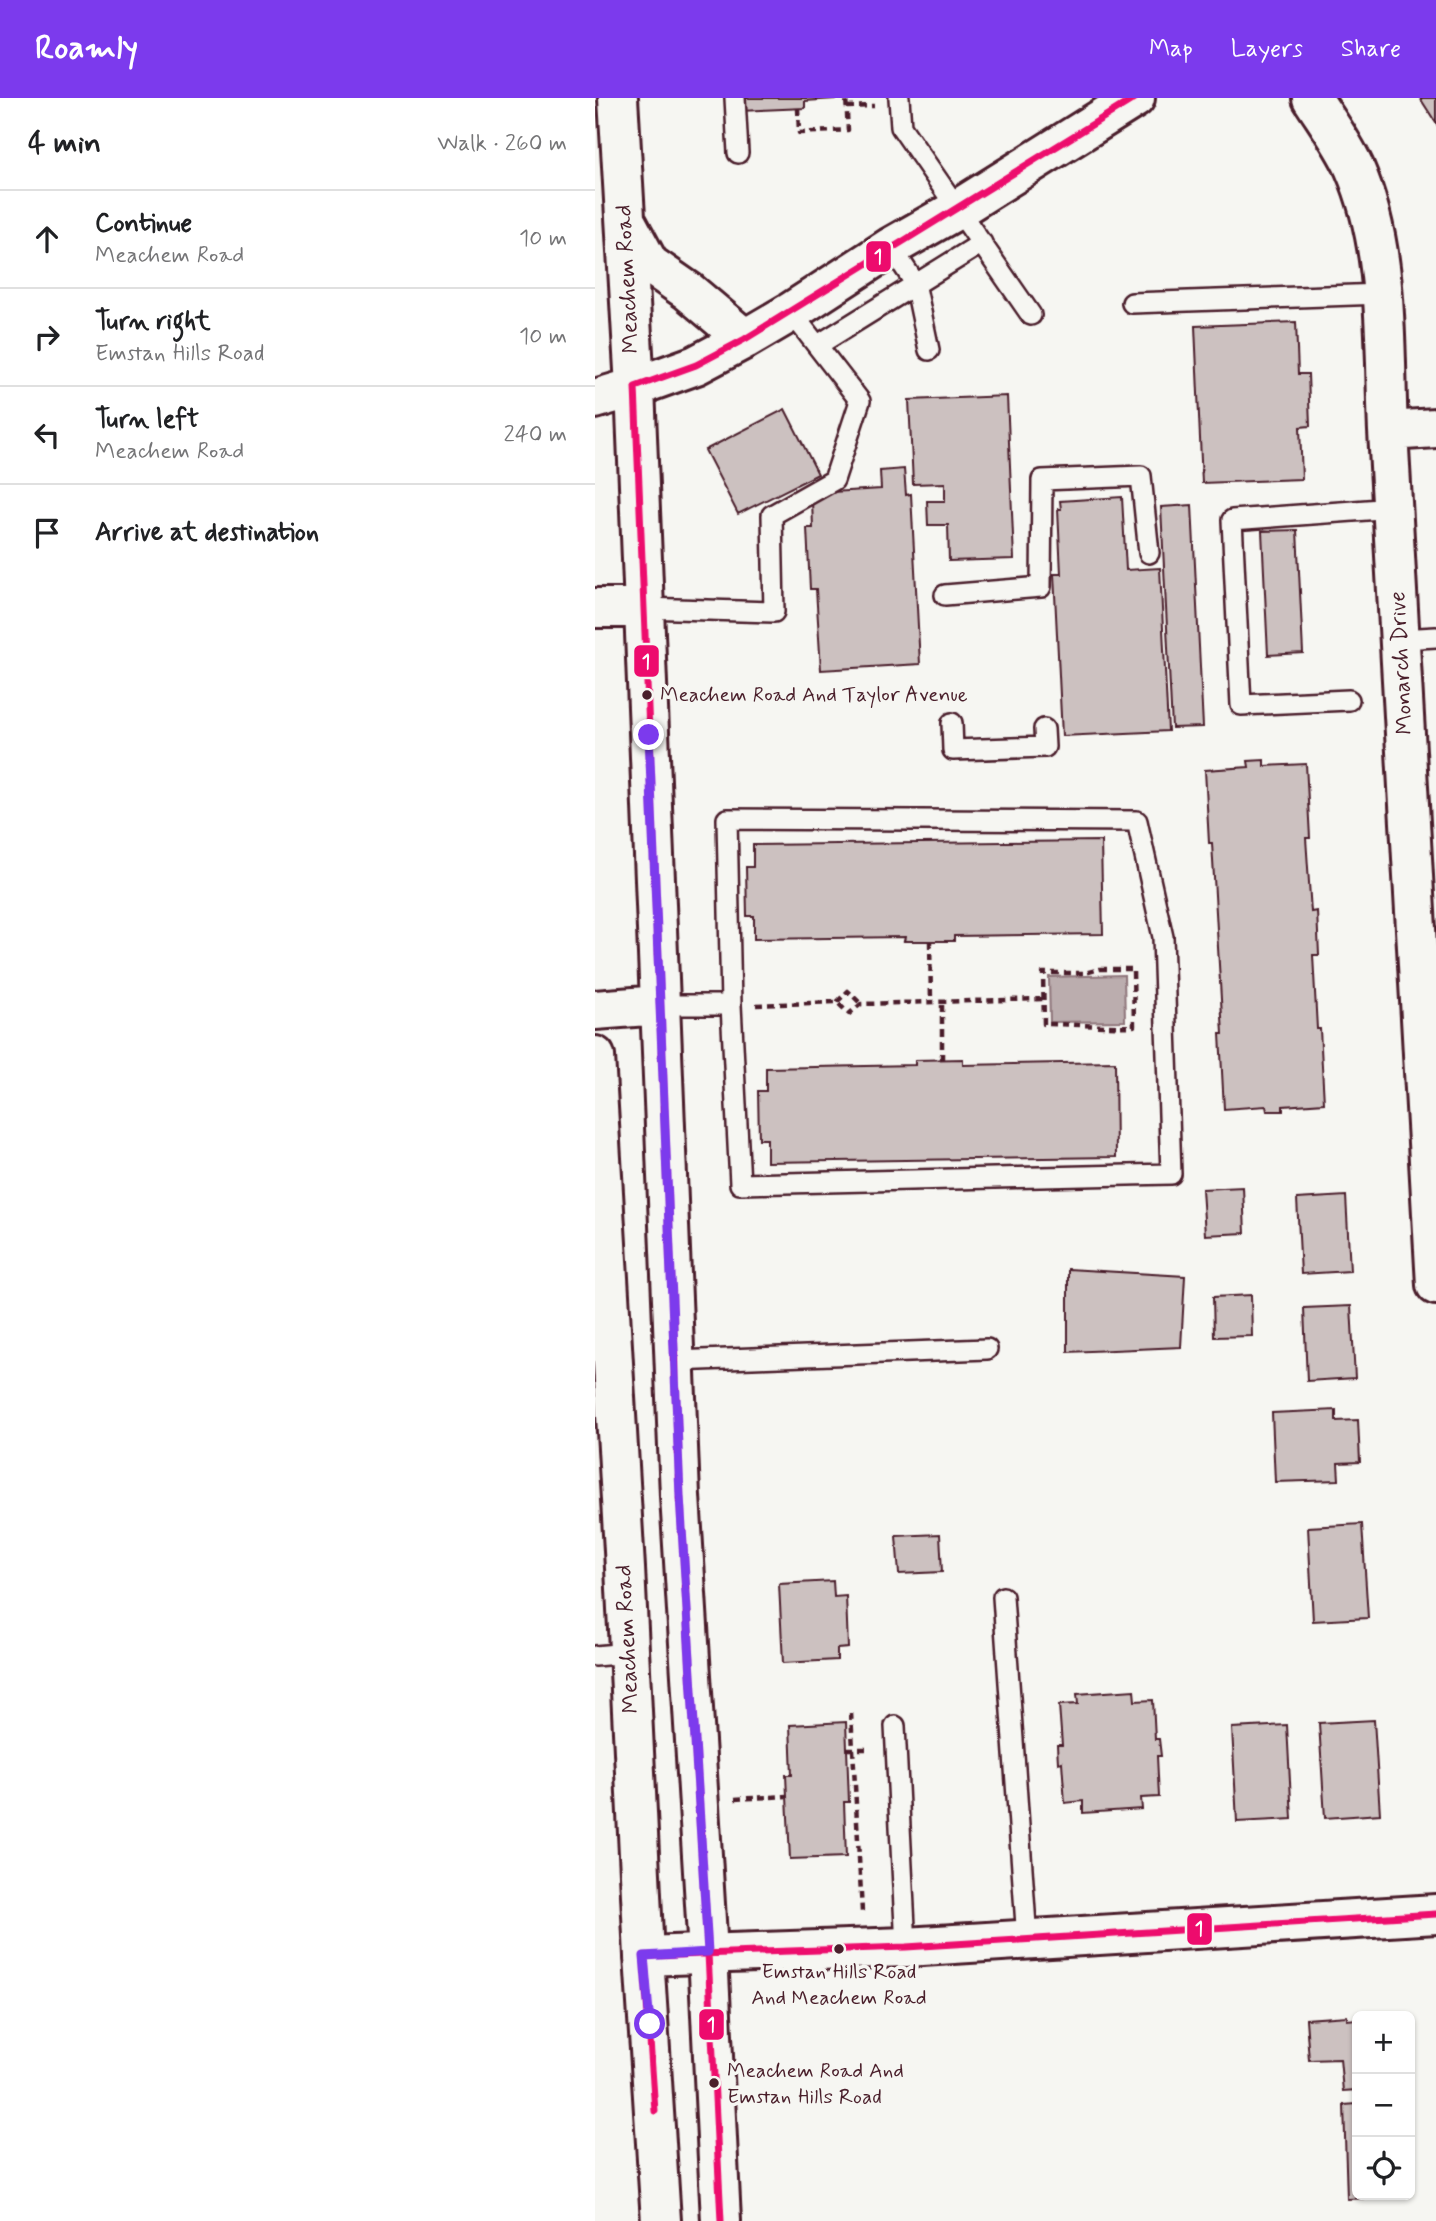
<!DOCTYPE html>
<html lang="en">
<head>
<meta charset="utf-8">
<style>
	body { margin:0; font-family:Mynerve,sans-serif; background:#f6f6f6; color:#202124 }
	.controls { position:absolute; right:21px; bottom:21px; display:grid; overflow:hidden; border-radius:10px; box-shadow:0 2px 5px #0004 }
	.controls button { width:63px; height:63px; display:grid; place-items:center; padding:0; border:0; border-bottom:2px solid #e0e0e0; background:#fff; color:#202124; font:35px sans-serif }
	.stop { position:absolute; width:21px; height:21px; margin:-16px; border:5px solid #7c3aed; border-radius:50%; background:#fff }
	.stop.end { background:#7c3aed; border-color:#fff; box-shadow:0 2px 7px #0008 }
	.list { margin:0; padding:0; list-style:none }
	h2 { display:flex; justify-content:space-between; align-items:center; height:91px; margin:0; padding:0 28px; font-size:30px }
	h2 small { font-size:23px; font-weight:400; color:#757577 }
	.list li { display:grid; grid-template-columns:46px 1fr auto; gap:21px; align-items:center; box-sizing:border-box; height:98px; padding:0 28px; border-top:2px solid #e0e0e0 }
	.list b { display:block; font-size:26px; white-space:nowrap }
	.list p { margin:0; font-size:23px; white-space:nowrap; color:#757577 }
	.list em { font-size:23px; font-style:normal; color:#757577 }
	.icon { flex:none; width:38px; height:38px; fill:none; stroke:currentColor; stroke-width:2; stroke-linecap:round; stroke-linejoin:round }
	.map { position:relative; flex:none; width:841px; height:2123px; overflow:hidden }
	header { display:flex; align-items:center; gap:42px; box-sizing:border-box; height:98px; padding:0 35px; background:#7c3aed; color:#fff }
	header strong { font-size:33px }
	nav { display:flex; gap:38px; margin-inline-start:auto; font-size:24px }
	main { display:flex }
	aside { flex:1; background:#fff }
	.map>svg:first-child { display:block }
</style>
</head>
<body>
<header>
<strong>Roamly</strong>
<nav><a>Map</a><a>Layers</a><a>Share</a></nav>
</header>
<main>
<aside>
<h2>4 min<small>Walk · 260 m</small></h2>
<ul class="list">
<li><svg class="icon" aria-label="ahead" viewBox="0 0 24 24"><path d="M12 20V5M6 11l6-6 6 6"/></svg><div><b>Continue</b><p>Meachem Road</p></div><em>10 m</em></li>
<li><svg class="icon" aria-label="right" viewBox="0 0 24 24"><path d="M7 20v-9h11M14 6l5 5-5 5"/></svg><div><b>Turn right</b><p>Emstan Hills Road</p></div><em>10 m</em></li>
<li><svg class="icon" aria-label="left" viewBox="0 0 24 24"><path d="M17 20v-9H6M10 6l-5 5 5 5"/></svg><div><b>Turn left</b><p>Meachem Road</p></div><em>240 m</em></li>
<li><svg class="icon" aria-label="arrive" viewBox="0 0 24 24"><path d="M6 21V4h12l-3 4 3 4H6"/></svg><div><b>Arrive at destination</b></div></li>
</ul>
</aside>
<div class="map">
<svg width="841" height="2123" viewBox="0 0 841 2123">
	<rect width="100%" height="100%" fill="#f6f6f2"/>
	<filter id="ink" filterUnits="userSpaceOnUse"><feTurbulence type="fractalNoise" baseFrequency=".0143" numOctaves="2"/><feDisplacementMap in="SourceGraphic" scale="14" xChannelSelector="R" yChannelSelector="G"/><feConvolveMatrix kernelMatrix="1 2 1 2 8 2 1 2 1" color-interpolation-filters="sRGB"/></filter>
	<g filter="url(#ink)">
		<path fill="#bbadae" stroke="#8e747a" stroke-width="2" d="M529 877 530 923 455 924 454 879Z"/>
		<path fill="#ccc1c0" stroke="#4a1f2b" stroke-width="2" d="M144 0H240V1L210 3V10L145 13Z
			M825 0H841V25Z
			M701 224 703 276H713L715 328 705 329 707 381 607 385 600 228Z
			M412 298 419 461 354 463 353 427H333L332 403H350V385L318 386 314 302Z
			M190 311 223 376 143 416 110 352Z
			M309 371 311 397 316 396 325 566 226 572 221 491H215L212 430H218L217 401 220 395 286 391 285 373Z
			M527 399 531 472 565 470 573 633 467 638 459 476H466L463 411H466L465 403Z
			M597 407 608 629 577 630 566 409Z
			M702 432 708 555 673 557 667 433Z
			M669 662V668L711 666 715 740H711L716 814 722 813 724 857H718L722 931H725L729 1005 688 1008V1013H672L671 1008 629 1011 625 936H628L617 745H614L610 672 654 669 653 663Z
			M506 743 508 836 359 838V843H309L310 839 159 841V818H152L151 769H158V747Z
			M368 961V967L520 964 521 1059 172 1064V1041H164L163 993H171V970L320 967V962Z
			M648 1089 650 1135 610 1137 607 1091Z
			M751 1098 755 1173 706 1176 702 1101Z
			M473 1171 590 1178 586 1249 473 1254Z
			M656 1197 657 1238 619 1239 618 1199Z
			M756 1208 760 1280 712 1283 709 1210Z
			M741 1312V1323L763 1322 765 1364 743 1365 744 1382 680 1384 677 1315Z
			M767 1426 773 1520 718 1523 713 1429Z
			M345 1436 347 1474 304 1476 301 1438Z
			M238 1483 239 1499 251 1498 253 1550 242 1551V1562L188 1565 184 1486Z
			M539 1592 540 1603 558 1602 560 1641H564L566 1658H562L564 1699 546 1700 547 1711 488 1715V1703L470 1705 467 1664 463 1665 462 1647H467L464 1607 483 1606 482 1596Z
			M779 1622 785 1716 730 1720 724 1625Z
			M251 1624 254 1704H249L251 1759 195 1761 191 1677H197L195 1627Z
			M692 1627 697 1721 642 1724 637 1630Z
			M752 1918V1922L762 1921V1992L748 1993 745 1961 714 1962 711 1921Z
			M762 2006V2097H804V2099L752 2101 749 2007Z"/>
		<g fill="none" stroke-linecap="round" stroke-linejoin="round">
			<defs>
				<path id="lane" d="M140 0 143 55
					M304 0 306 29 436 217
					M296 149 320 185 334 252
					M537 205 787 196
					M223 247 387 145
					M350 497 446 489 447 382 546 378 554 455
					M49 510 179 514 177 417 239 382 265 303 196 214
					M806 541 841 539
					M754 602 646 607 637 422 799 410
					M357 625 358 652 450 649 449 631
					M65 907H136L132 721 542 723 568 839 576 1076 145 1086 136 907
					M80 1263 392 1251
					M408 1499 432 1842
					M0 1558 33 1555
					M300 1628 311 1849"/>
				<path id="street" d="M717 0C731 22 748 45 759 69 795 151 789 246 793 333L841 1187
					M793 333 841 330
					M49 1858 311 1849 841 1816"/>
				<path id="secondary" d="M23 0 40 289 85 1398 113 1855 126 2123
					M33 127 54 166 93 193 150 241
					M0 301 40 289 101 267 150 241 196 214 296 149 363 111 540 0
					M0 510H49
					M0 912 65 907
					M0 958 30 1470 49 1858 66 2123"/>
			</defs>
			<use href="#lane" stroke="#4a1f2b" stroke-width="24"/>
			<use href="#street" stroke="#4a1f2b" stroke-width="44"/>
			<use href="#secondary" stroke="#4a1f2b" stroke-width="44"/>
			<path stroke="#4a1f2b" stroke-width="4.5" stroke-dasharray="7 5" stroke-linecap="butt" d="M252 9 279 8
				M203 10 204 35 253 32 251 0
				M335 843 336 903
				M505 871H538L539 928C509 929 479 926 449 926L448 875H490Z
				M242 904 253 893 266 906
				M161 907 242 904 254 916 266 906 448 901
				M347 962V903
				M256 1615 267 1814
				M252 1651H275
				M140 1701 192 1698"/>
			<use href="#lane" stroke="#f6f6f2" stroke-width="19"/>
			<use href="#street" stroke="#f6f6f2" stroke-width="38"/>
			<use href="#secondary" stroke="#f6f6f2" stroke-width="38"/>
			<defs>
				<path id="bus-1" d="M60 2013 49 1858 311 1849 841 1816
					M126 2123 113 1855 85 1398 40 289 101 267 150 241 540 0"/>
			</defs>
			<use href="#bus-1" stroke="#f6f6f2" stroke-width="12"/>
			<use href="#bus-1" stroke="#ed0b6d" stroke-width="7"/>
		</g>
	</g>
	<g fill="none" stroke-linecap="round" stroke-linejoin="round" filter="url(#ink)">
		<path stroke="#7c3aed" stroke-width="9" d="M54 637 85 1398 113 1854 49 1858 55 1926"/>
	</g>
	<g fill="#4a1f2b" stroke="#f6f6f2" stroke-width="2.5">
		<circle cx="52" cy="597" r="6"/>
		<circle cx="244" cy="1851" r="6"/>
		<circle cx="119" cy="1985" r="6"/>
	</g>
	<g text-anchor="middle" dominant-baseline="central" stroke-width="7" stroke-linejoin="round" paint-order="stroke">
		<g font-size="21" fill="#4a1f2b" stroke="#f6f6f2" text-anchor="start">
			<text x="65" y="597">Meachem Road And Taylor Avenue</text>
			<text x="244" y="1874" text-anchor="middle">Emstan Hills Road<tspan x="244" dy="26">And Meachem Road</tspan></text>
			<text x="132" y="1973">Meachem Road And<tspan x="132" dy="26">Emstan Hills Road</tspan></text>
		</g>
		<g font-size="23" fill="#4a1f2b" stroke="#f6f6f2">
			<text transform="translate(33 181) rotate(-93)">Meachem Road</text>
			<text transform="translate(807 565) rotate(-93)">Monarch Drive</text>
			<text transform="translate(33 1541) rotate(-93)">Meachem Road</text>
		</g>
	</g>
	<g stroke="#f6f6f2" stroke-width="2.5">
		<rect x="270" y="142" width="27" height="33" rx="7" fill="#ed0b6d"/>
		<rect x="38" y="546" width="27" height="34" rx="7" fill="#ed0b6d"/>
		<rect x="591" y="1814" width="27" height="34" rx="7" fill="#ed0b6d"/>
		<rect x="103" y="1910" width="27" height="33" rx="7" fill="#ed0b6d"/>
	</g>
	<g font-size="19" text-anchor="middle" font-weight="bold" fill="#fff">
		<text x="283" y="165">1</text>
		<text x="51" y="570">1</text>
		<text x="604" y="1837">1</text>
		<text x="116" y="1933">1</text>
	</g>
</svg>
<div class="controls">
<button>+</button>
<button>−</button>
<button><svg class="icon" aria-label="locate" viewBox="0 0 24 24"><circle cx="12" cy="12" r="6"/><path d="M12 2v4M12 18v4M2 12h4M18 12h4"/></svg></button>
</div>
<div class="stop" style="left:55px;top:1926px"></div>
<div class="stop end" style="left:54px;top:637px"></div>
</div>
</main>
</body>
</html>
